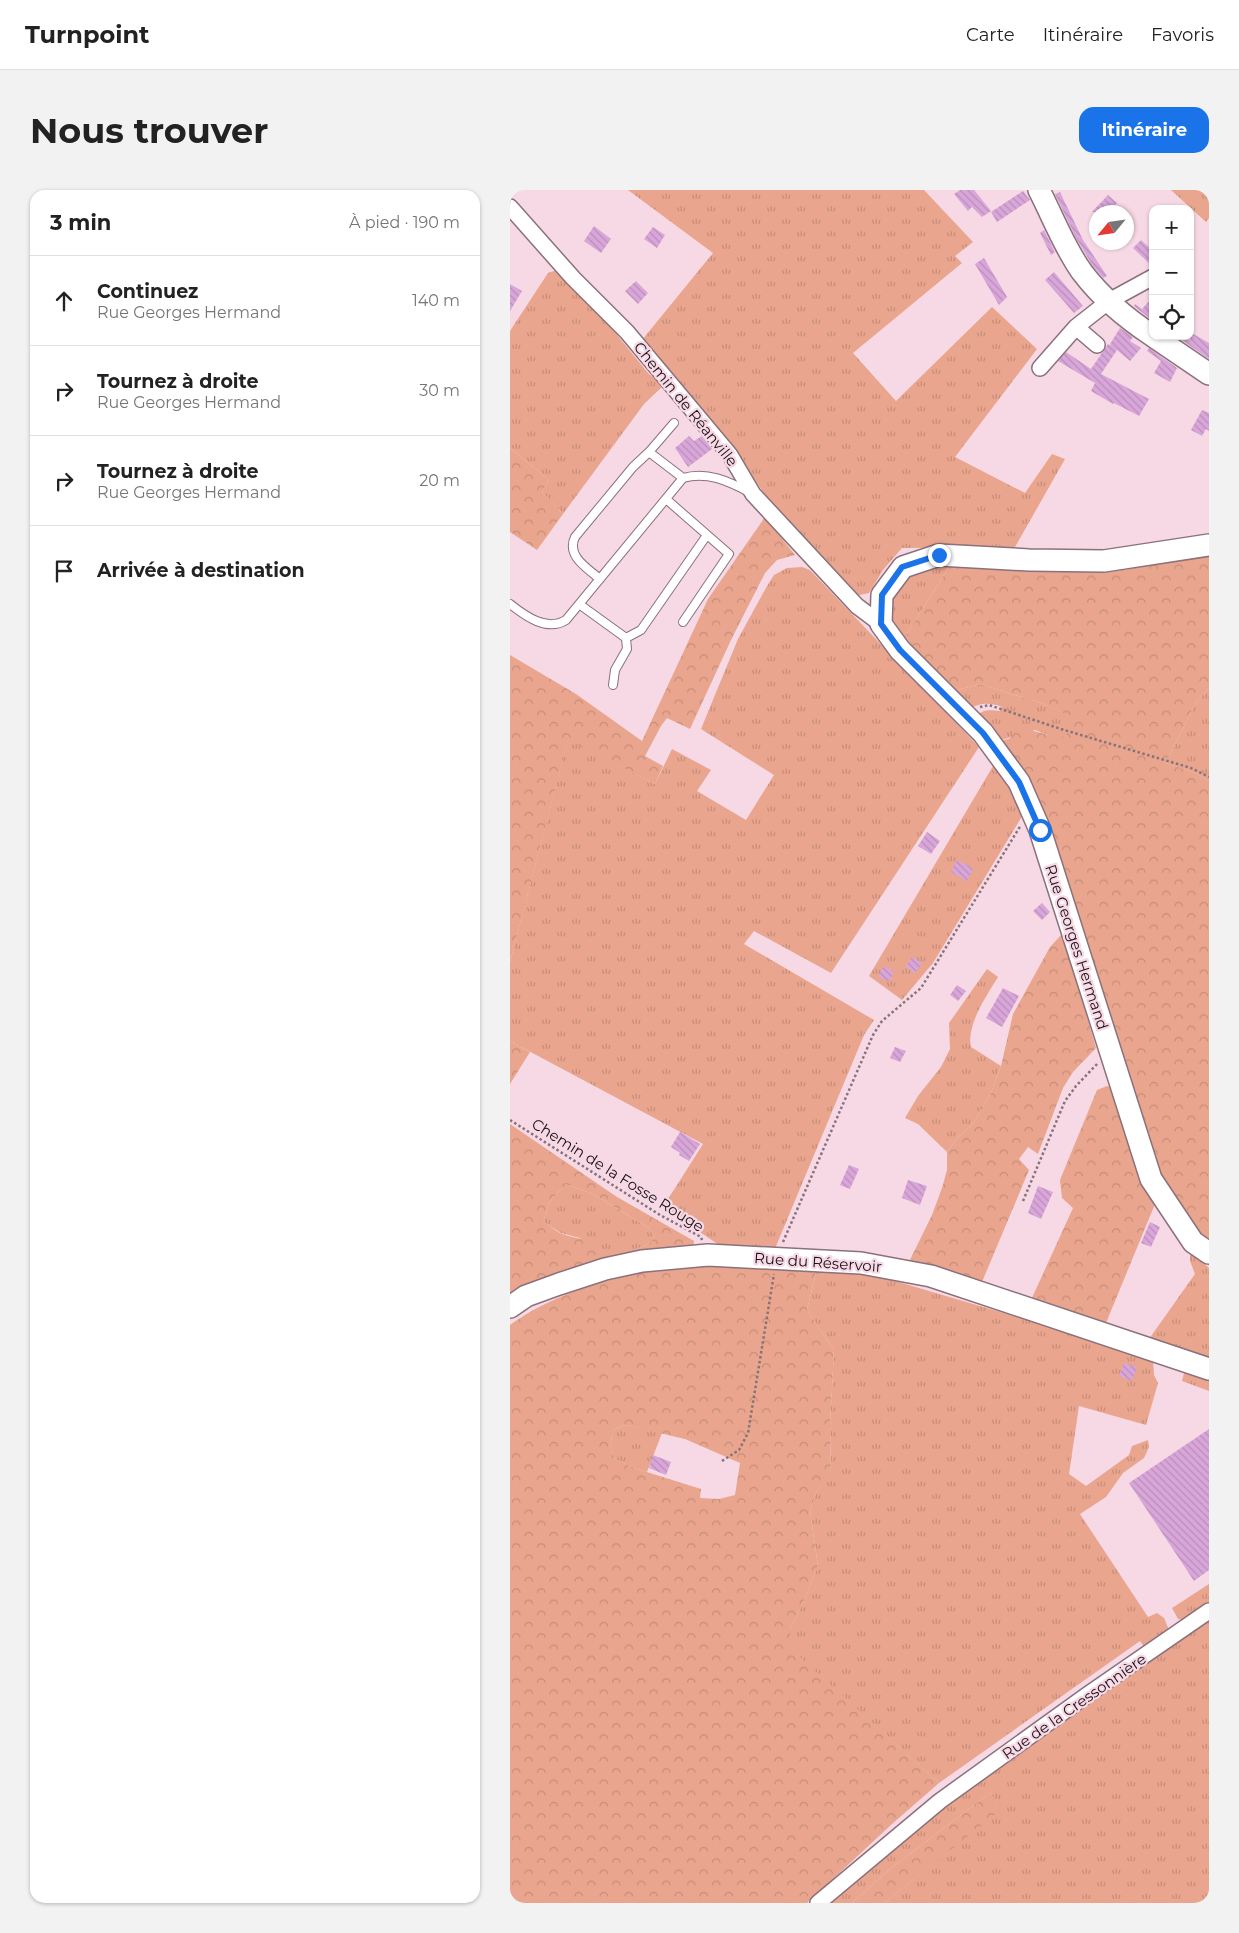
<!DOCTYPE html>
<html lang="fr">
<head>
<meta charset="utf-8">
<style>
	body { margin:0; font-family:Montserrat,sans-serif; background:#f2f2f2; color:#222 }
	.controls { position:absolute; right:15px; top:15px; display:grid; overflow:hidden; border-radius:10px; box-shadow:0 1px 4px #0004 }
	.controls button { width:45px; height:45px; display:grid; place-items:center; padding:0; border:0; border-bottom:1px solid #e0e0e0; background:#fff; color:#222; font:25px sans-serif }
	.compass { position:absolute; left:579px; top:15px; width:45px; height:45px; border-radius:50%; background:#fff; box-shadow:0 1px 4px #0004; rotate:241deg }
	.stop { position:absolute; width:15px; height:15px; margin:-11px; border:4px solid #1a73e8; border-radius:50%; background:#fff }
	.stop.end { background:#1a73e8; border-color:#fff; box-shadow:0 1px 5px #0008 }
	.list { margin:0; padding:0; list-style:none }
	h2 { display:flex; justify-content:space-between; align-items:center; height:65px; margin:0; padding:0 20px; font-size:21px }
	h2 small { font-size:16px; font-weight:400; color:#767676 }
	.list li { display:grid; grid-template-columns:32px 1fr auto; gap:15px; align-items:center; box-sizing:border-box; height:90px; padding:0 20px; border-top:1px solid #e0e0e0 }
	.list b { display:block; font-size:19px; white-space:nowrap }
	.list p { margin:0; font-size:16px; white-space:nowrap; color:#767676 }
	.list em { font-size:16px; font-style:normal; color:#767676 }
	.icon { flex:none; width:28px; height:28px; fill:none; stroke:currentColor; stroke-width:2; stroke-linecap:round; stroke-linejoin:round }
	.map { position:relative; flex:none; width:699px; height:1713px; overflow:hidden; border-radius:15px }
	header { display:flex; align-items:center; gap:30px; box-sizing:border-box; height:70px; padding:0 25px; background:#fff; border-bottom:1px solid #e0e0e0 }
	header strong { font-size:24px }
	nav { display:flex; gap:28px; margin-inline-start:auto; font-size:18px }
	.intro { display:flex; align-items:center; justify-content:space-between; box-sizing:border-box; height:120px; padding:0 30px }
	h1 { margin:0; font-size:35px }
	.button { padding:12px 22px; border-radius:15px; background:#1a73e8; color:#fff; font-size:18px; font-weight:700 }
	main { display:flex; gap:30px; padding:0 30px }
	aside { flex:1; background:#fff; border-radius:15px; box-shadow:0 1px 4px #0004 }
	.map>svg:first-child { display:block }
</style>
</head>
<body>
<header>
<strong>Turnpoint</strong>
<nav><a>Carte</a><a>Itinéraire</a><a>Favoris</a></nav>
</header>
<div class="intro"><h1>Nous trouver</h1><a class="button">Itinéraire</a></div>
<main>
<aside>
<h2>3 min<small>À pied · 190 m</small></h2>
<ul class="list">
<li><svg class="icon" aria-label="ahead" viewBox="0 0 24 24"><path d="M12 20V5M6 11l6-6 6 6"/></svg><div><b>Continuez</b><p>Rue Georges Hermand</p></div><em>140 m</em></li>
<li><svg class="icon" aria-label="right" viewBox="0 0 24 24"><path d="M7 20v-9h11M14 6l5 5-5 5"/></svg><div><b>Tournez à droite</b><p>Rue Georges Hermand</p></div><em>30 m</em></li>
<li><svg class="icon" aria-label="right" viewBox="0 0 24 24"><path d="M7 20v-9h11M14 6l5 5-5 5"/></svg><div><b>Tournez à droite</b><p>Rue Georges Hermand</p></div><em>20 m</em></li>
<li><svg class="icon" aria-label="arrive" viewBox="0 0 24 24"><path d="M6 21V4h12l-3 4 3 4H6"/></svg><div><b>Arrivée à destination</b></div></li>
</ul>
</aside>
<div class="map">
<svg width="699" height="1713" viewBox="0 0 699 1713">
	<defs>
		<pattern id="grass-tufts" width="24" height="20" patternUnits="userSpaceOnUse" patternTransform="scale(1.25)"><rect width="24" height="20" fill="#e9a58d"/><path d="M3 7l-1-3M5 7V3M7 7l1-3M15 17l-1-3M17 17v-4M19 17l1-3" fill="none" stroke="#c78d79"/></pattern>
		<pattern id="forest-crowns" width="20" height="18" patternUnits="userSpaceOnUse" patternTransform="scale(1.25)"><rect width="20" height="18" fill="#e9a58d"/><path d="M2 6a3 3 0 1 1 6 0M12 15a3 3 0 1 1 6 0" fill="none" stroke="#c78d79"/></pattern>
		<pattern id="building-back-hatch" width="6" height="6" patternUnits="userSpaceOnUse" patternTransform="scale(1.25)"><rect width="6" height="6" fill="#d9a6da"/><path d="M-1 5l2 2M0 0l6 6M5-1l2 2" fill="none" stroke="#ba8eba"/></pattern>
	</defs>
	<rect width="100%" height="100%" fill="#f7d9e5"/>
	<path fill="url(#grass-tufts)" d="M118 0H414L463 52 445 66 452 73 343 163 386 211 482 117 527 159 445 267 515 303 542 264 555 269 505 357 392 358 373 380 359 403 345 406 278 336 199 227 165 191 132 150 203 63Z
		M661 0H699V28L696 32Z
		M47 80 90 124 138 183 153 196 134 214 53 324 32 302 39 290 0 258V141L38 83Z
		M418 375 439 377 396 445 405 463 384 443 378 417 390 391Z
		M292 377 300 380 469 557 321 783 244 741 234 754 364 830 354 845 264 1061 212 1057 153 1017 193 954 0 851V772L58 549 145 594 162 559 201 580 187 601 236 630 264 585 191 539 228 449 257 396 264 385 277 378Z
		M470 494 534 514 563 527 555 547H543L525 540 488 551 466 527C472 519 481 520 490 521L492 517C481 513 470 512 460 519L444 501Z
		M699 498V592L688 584 656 573 686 512Z
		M486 571 514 623 423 773 392 810 359 786Z
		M477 779 488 787C477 805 456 835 461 857L491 876 481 903 463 934 447 948 437 962 408 934 395 928 408 906 431 877 440 859 439 833Z
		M55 994 83 1004 139 1038 145 1048 138 1054 124 1060 123 1067 90 1074 70 1048 51 1043 33 1032 39 1013Z
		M680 1060 699 1078V1169L639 1149 685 1084 680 1071Z
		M307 1078 375 1088 578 1148 643 1170 644 1185 648 1193 636 1235 569 1216 559 1284 576 1296 619 1265 622 1256 638 1250 639 1257 634 1268 613 1283 596 1307 570 1324 638 1427 647 1423 654 1428 659 1440 635 1458 630 1451 429 1593 280 1459V1439L293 1413 308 1376 300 1321 307 1301 321 1282 320 1236 324 1160 297 1120Z
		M674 1183 699 1191V1201L672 1191Z
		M115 1235 152 1243 137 1282 124 1278 105 1269 100 1257 103 1240Z
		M699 1394V1415L675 1430 668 1429 662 1418Z
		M699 1431V1713H374L491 1619 480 1603 380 1679 342 1713H319L439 1611 563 1520Z"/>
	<path fill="url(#forest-crowns)" fill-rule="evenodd" d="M0 258 39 290 32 302 53 324 27 360 0 342Z
		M255 327 285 365 267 370 255 383 221 450 180 539 157 528 151 536 135 566 153 576 145 594 58 550 0 772V465L66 504 132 551 198 409Z
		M693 363 699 364V498L686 512 656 573 688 584 699 592V1051L672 1025 650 996 488 551 499 549 509 538C525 540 539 547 555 547L562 527 534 514 470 494 444 501 405 463 396 445 439 377 615 380Z
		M553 743 586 858 563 882 553 898 528 964 518 957 509 969 519 980 472 1092 398 1074 422 1025 432 998 437 980V962L447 948 463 934 481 903 491 876 503 824 540 757Z
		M0 851 20 862 0 894Z
		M597 896 602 898 622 948 645 1014 596 1133 521 1110 563 1018 552 1008 550 990 587 900Z
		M0 934 107 1007 184 1051 183 1060 123 1067 124 1060 138 1054 145 1048 139 1038 83 1004 55 994 39 1013 33 1032C39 1035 44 1040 50 1043 72 1052 85 1044 90 1074L0 1120Z
		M214 1073 307 1078 297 1120 324 1160 320 1236 321 1283 307 1301 300 1321 308 1376 293 1413 280 1439V1458L429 1593 382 1634 297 1713H0V1135C40 1106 90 1091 138 1081 162 1076 189 1076 214 1073ZM115 1235 175 1249 230 1273 225 1305 209 1309 190 1308 191 1299 124 1278 105 1269 100 1257 103 1240Z
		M480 1603 492 1619 374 1713H342L380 1679Z"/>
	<path fill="url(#building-back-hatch)" d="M450 0H464L481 21 472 27 462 17 458 21 444 4Z
		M513 1 520 10 487 32 481 22Z
		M550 2 573 50 597 86 593 88 582 75 565 46 545 4Z
		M598 5 607 13 598 22H582Z
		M84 36 101 49 91 63 74 51Z
		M143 37 155 45 147 58 134 49Z
		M534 40 545 62 541 65 530 43Z
		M631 50 643 61V77L623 58Z
		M474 68 497 107 489 115 465 74Z
		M544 82 573 116 564 123 535 90Z
		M126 91 138 103 128 114 115 101Z
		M0 94 12 101 0 121Z
		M643 107V131L624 116 625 114 632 119Z
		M610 138 623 147 620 151 631 158 620 171 607 160 591 184 639 209 629 226 604 213 603 214 581 201 585 193 548 171 556 162 581 179 598 154 601 156 600 154Z
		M680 142 699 153V169L666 146H672L680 150Z
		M639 158 667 178 660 192 644 183 651 171 637 161Z
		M692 220 699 223V241L696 239 692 246 681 240Z
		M179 246 184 251 192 246 202 259 178 277 165 258Z
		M417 642 430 651 421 664 408 656Z
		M447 670 463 678 457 691 441 682Z
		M532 713 540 722 532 730 523 721Z
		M402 767 412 773 405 783 396 777Z
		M374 776 384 782 378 792 368 786Z
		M447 795 456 801 448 811 440 805Z
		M493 798 509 806 492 837 476 828Z
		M385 857 396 861 390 872 380 868Z
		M170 942 190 954 179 971 169 965 170 963 161 957Z
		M339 975 349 979 340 999 330 995Z
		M398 990 417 996 410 1015 392 1008Z
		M528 996 543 1002 531 1029 518 1023Z
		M640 1032 650 1037 641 1057 631 1053Z
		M614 1173 627 1177 622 1191 609 1186Z
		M699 1239V1380L684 1391 619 1293Z
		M143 1265 161 1272 156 1285 139 1278Z"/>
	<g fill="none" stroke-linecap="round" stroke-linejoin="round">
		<defs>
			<path id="lane" d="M139 262 173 288C197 281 218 291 239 302
				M156 309 219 364 173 432
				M90 389C77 378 56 366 65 347L123 277 139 262 164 233
				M0 414C15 426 37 442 56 430L173 288
				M69 414 116 448
				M103 495 105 480 117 459 116 448 131 440 197 345"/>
			<path id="street" d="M0 17 63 88 117 142 220 265 243 304 347 416 371 434
				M566 137 587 155
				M530 178 566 137 599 111 643 87
				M308 1713 430 1611 577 1505 699 1421"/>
			<path id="secondary" d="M529 0C543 27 554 57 572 82 591 107 617 129 643 146
				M643 146 699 184
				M699 355 594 371 519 370 429 365 393 377 372 405 371 434 390 460 473 543 509 592 530 640 641 989 683 1052 699 1063
				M0 1117 16 1106 49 1094 95 1079 132 1071 198 1065 351 1073 421 1086 699 1179"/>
		</defs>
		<use href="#lane" stroke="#8b717c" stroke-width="10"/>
		<use href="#street" stroke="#8b717c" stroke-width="18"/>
		<use href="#secondary" stroke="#8b717c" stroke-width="24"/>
		<path stroke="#86737a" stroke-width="2.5" stroke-dasharray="2.5 2.5" stroke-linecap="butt" d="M470 517 479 515 551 539 681 578 699 587
			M0 930 150 1025 191 1047 192 1050
			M513 1011 555 911 566 896 588 873
			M273 1052 363 845 372 831 411 798 511 635
			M212 1271 229 1260 238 1243 264 1084"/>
		<use href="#lane" stroke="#fff" stroke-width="8"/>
		<use href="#street" stroke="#fff" stroke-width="15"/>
		<use href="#secondary" stroke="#fff" stroke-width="21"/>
	</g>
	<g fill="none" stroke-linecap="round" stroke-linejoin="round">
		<path stroke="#1a73e8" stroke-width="6" d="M429 365 392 377 372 405 371 434 390 460 473 543 509 592 530 640"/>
	</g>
	<g text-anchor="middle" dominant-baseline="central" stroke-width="4.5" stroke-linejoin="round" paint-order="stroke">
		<g font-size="15" fill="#1b1115" stroke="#f7d9e5">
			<text transform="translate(176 214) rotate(51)">Chemin de Réanville</text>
			<text transform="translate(567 757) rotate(72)">Rue Georges Hermand</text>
			<text transform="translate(108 985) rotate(32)">Chemin de la Fosse Rouge</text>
			<text transform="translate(308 1072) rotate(4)">Rue du Réservoir</text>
			<text transform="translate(564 1516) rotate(-35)">Rue de la Cressonnière</text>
		</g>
	</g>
</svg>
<div class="controls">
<button>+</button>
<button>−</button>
<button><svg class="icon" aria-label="locate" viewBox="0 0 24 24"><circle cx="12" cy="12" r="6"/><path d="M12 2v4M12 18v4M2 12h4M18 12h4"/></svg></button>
</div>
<svg class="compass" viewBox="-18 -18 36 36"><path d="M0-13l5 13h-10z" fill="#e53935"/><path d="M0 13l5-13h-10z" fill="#767676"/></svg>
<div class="stop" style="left:530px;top:640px"></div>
<div class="stop end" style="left:429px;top:365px"></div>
</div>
</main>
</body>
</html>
